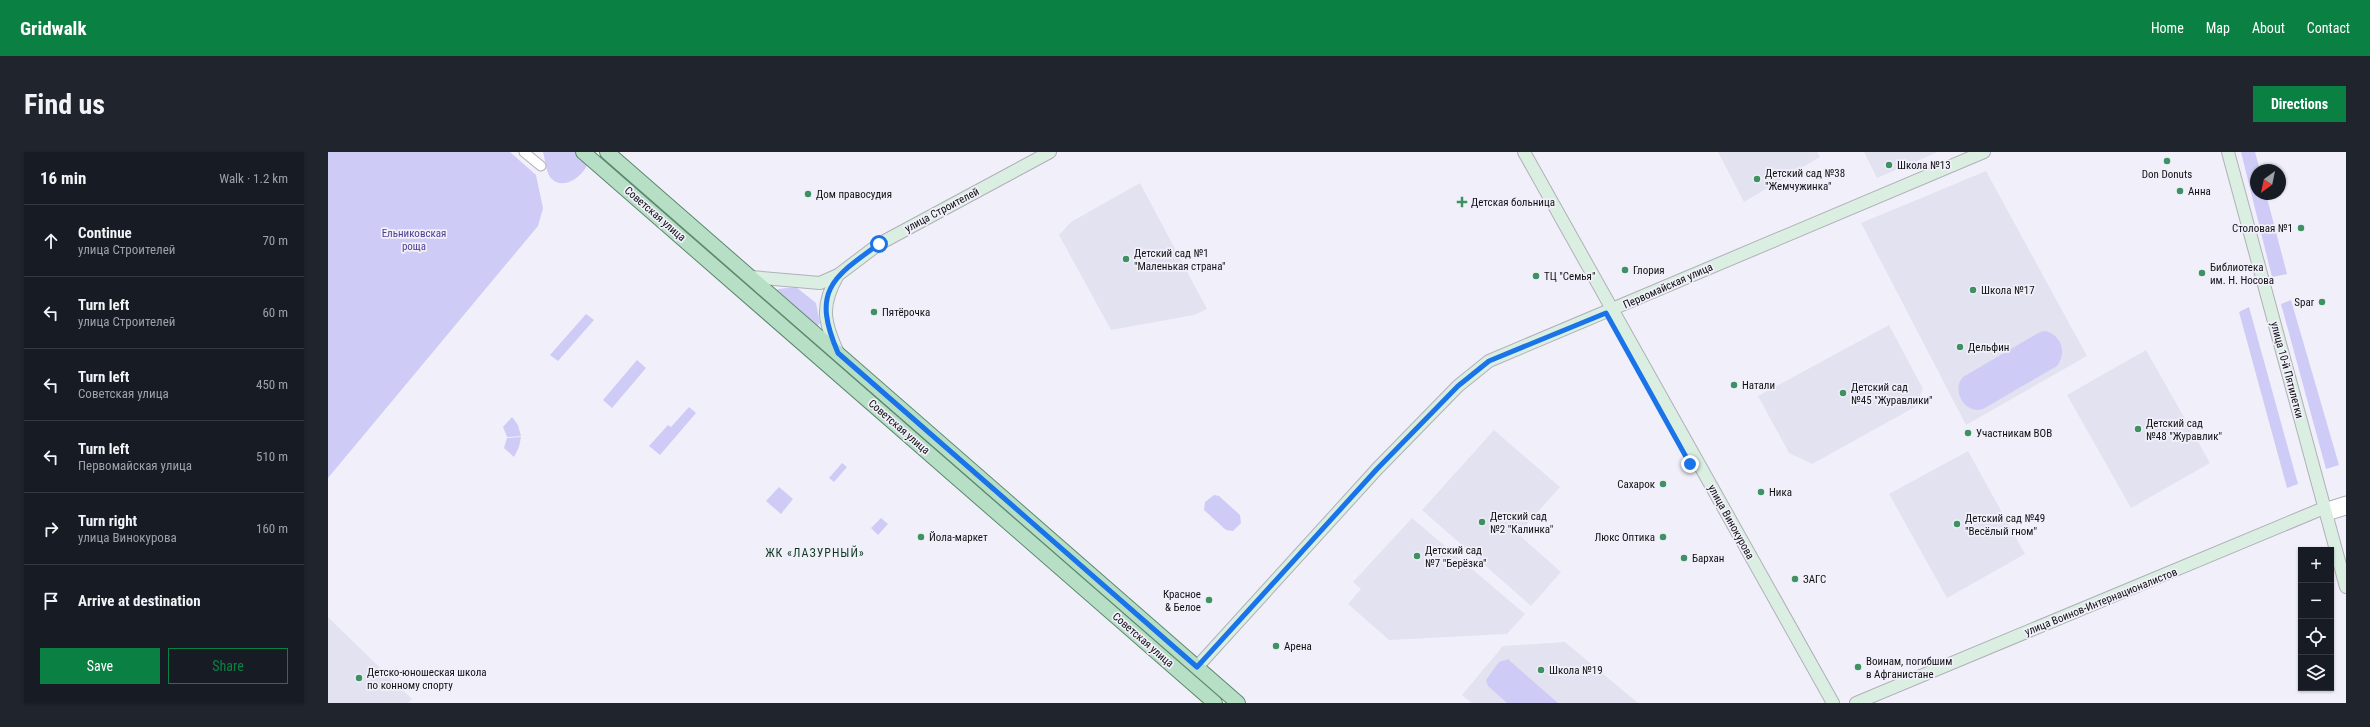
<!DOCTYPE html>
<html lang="en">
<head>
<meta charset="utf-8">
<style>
	body { margin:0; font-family:"Roboto Condensed",sans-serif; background:#20242c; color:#f1f3f6 }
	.controls { position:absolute; right:12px; bottom:12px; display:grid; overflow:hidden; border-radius:0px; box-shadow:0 1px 3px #0004 }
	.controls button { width:36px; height:36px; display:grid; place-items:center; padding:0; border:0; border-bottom:1px solid #363941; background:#171b24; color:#f1f3f6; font:20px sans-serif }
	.compass { position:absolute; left:1922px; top:12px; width:36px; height:36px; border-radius:50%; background:#171b24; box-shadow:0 1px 3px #0004; rotate:213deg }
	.stop { position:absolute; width:12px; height:12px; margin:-9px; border:3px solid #1a73e8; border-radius:50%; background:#fff }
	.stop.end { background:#1a73e8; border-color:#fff; box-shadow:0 1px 4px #0008 }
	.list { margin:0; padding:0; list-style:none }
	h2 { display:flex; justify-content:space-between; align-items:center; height:52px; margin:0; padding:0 16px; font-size:17px }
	h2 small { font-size:13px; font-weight:400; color:#9ea1a6 }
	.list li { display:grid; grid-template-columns:26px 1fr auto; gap:12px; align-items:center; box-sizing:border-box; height:72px; padding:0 16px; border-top:1px solid #363941 }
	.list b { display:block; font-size:15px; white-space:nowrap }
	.list p { margin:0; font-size:13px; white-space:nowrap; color:#9ea1a6 }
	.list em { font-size:13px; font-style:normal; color:#9ea1a6 }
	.actions { display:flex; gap:8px; padding:12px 16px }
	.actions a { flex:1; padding:9px 0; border:1px solid #0b8043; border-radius:0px; text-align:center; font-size:14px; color:#0b8043 }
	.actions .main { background:#0b8043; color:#fff }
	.icon { flex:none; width:22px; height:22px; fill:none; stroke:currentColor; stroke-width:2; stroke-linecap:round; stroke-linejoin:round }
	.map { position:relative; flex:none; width:2018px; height:551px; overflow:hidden; border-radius:0px }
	header { display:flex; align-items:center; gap:24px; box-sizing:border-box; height:56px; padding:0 20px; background:#0b8043; color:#fff }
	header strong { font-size:19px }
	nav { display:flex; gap:22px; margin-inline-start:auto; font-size:14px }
	.intro { display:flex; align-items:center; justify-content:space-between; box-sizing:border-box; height:96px; padding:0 24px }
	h1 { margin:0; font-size:28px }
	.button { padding:10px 18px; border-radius:0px; background:#0b8043; color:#fff; font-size:14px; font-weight:700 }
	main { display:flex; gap:24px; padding:0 24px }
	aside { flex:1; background:#171b24; border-radius:0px; box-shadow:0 1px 3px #0004 }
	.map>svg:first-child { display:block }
</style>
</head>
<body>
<header>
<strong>Gridwalk</strong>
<nav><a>Home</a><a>Map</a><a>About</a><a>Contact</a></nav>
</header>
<div class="intro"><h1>Find us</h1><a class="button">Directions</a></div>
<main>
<aside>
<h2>16 min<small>Walk · 1.2 km</small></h2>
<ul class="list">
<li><svg class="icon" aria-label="ahead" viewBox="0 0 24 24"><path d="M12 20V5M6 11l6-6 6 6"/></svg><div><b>Continue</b><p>улица Строителей</p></div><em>70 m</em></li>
<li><svg class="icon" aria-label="left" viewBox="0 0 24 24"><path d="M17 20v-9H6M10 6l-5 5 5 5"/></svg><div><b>Turn left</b><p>улица Строителей</p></div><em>60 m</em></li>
<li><svg class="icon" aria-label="left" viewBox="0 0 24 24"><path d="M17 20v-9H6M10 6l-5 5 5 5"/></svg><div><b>Turn left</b><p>Советская улица</p></div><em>450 m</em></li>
<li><svg class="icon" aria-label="left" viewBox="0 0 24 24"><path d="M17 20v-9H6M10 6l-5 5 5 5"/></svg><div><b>Turn left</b><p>Первомайская улица</p></div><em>510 m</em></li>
<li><svg class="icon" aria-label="right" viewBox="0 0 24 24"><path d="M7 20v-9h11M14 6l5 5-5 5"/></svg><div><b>Turn right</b><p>улица Винокурова</p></div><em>160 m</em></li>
<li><svg class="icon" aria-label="arrive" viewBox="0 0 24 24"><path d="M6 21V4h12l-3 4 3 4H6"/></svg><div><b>Arrive at destination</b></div></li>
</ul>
<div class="actions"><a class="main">Save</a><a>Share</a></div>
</aside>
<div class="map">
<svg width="2018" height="551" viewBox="0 0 2018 551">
	<rect width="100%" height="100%" fill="#f1f0fa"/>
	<path fill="#e3e2f1" d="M1390 0H1489L1492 5 1416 50Z
		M1536 0H1610L1549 26Z
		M1658 19 1759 204 1638 273 1533 71Z
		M812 31 879 157 866 163 783 178 731 83 743 70Z
		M1561 173 1595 237 1587 255 1484 312 1461 301 1430 244Z
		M1818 198 1882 311 1803 356 1739 243Z
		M1166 278 1232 335 1190 382 1233 420 1203 454 1094 358Z
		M1640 299 1697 402 1619 446 1561 342Z
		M1084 366 1197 462 1179 482 1061 488 1020 452 1033 437 1025 430Z
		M0 465 84 547 80 551H0Z
		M1237 490 1310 551H1144L1134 543 1175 494Z"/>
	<path fill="#cecbf6" d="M0 0H182L208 23 215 56 210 74 0 326Z
		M215 0H247L260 11C255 25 234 40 222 25 218 19 217 7 215 0Z
		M1913 0H1927L1932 18H1928V42H1938L1959 122 1944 125Z
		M355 76 682 360 680 362 353 78Z
		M468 135 488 151 492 171 488 176 447 140 450 137Z
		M1963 148 2011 313 1998 317 1953 152Z
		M1921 155 1970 332 1959 336 1911 160Z
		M258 162 266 168 230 209 222 203Z
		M1718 179C1734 184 1739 201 1729 214L1655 257C1637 263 1623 238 1635 225L1712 180Z
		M309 208 318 216 284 256 275 248Z
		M361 255 368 261 332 303 321 294 340 273 343 275Z
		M184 265 190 273 193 284 179 285 175 275Z
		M193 285 191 295 186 305 176 296 179 286Z
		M514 311 519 315 506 330 501 326Z
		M451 335 465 347 453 362 438 349Z
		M886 343 891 344 912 363 913 371 905 379 898 378 876 358 877 350Z
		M553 366 560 372 550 383 543 376Z
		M694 371 835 495 833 497 692 373Z
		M1181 507 1182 509 1230 551H1179L1160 534 1158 528 1171 510Z"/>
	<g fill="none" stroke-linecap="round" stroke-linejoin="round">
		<defs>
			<path id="street" d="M196 0 213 14
				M1996 356 2018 349
				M1999 364 2018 358"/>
			<path id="secondary" d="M1196 0 1505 551
				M1900 0 2018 435
				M423 125 492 131 510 123 551 92 722 0
				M510 201C496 170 492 154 510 123
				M869 515 1049 317 1130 234 1161 209 1656 0
				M1528 551 1996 356"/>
			<path id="primary" d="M255 0 887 551
				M279 0 910 551"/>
		</defs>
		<use href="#street" stroke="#b0b0b8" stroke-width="11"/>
		<use href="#secondary" stroke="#b0b0b8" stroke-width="14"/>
		<use href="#primary" stroke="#5c886e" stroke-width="16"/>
		<use href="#street" stroke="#fff" stroke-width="9"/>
		<use href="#secondary" stroke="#daefe2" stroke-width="12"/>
		<use href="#primary" stroke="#b6dfc5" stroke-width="14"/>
	</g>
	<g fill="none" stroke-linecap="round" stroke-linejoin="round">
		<path stroke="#1a73e8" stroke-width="5" d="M551 92C502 127 484 140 510 201L869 515 1049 317 1130 234 1161 209 1278 161 1362 312"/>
	</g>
	<g fill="#3e9162" stroke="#f1f0fa" stroke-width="1.5">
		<circle cx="1839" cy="9" r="4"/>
		<circle cx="1561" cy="13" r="4"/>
		<circle cx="1429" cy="27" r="4"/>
		<circle cx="1852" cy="39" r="4"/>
		<circle cx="480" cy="42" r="4"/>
		<path d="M1132 44h4v4h4v4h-4v4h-4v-4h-4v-4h4z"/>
		<circle cx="1973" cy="76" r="4"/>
		<circle cx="798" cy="107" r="4"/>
		<circle cx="1297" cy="118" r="4"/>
		<circle cx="1874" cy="121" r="4"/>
		<circle cx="1208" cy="124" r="4"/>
		<circle cx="1645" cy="138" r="4"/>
		<circle cx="1994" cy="150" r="4"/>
		<circle cx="546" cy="160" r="4"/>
		<circle cx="1632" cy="195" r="4"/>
		<circle cx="1406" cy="233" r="4"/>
		<circle cx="1515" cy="241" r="4"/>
		<circle cx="1810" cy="277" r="4"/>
		<circle cx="1640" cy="281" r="4"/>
		<circle cx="1335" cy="332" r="4"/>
		<circle cx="1433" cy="340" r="4"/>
		<circle cx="1154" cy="370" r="4"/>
		<circle cx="1629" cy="372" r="4"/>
		<circle cx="593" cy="385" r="4"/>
		<circle cx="1335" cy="385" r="4"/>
		<circle cx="1089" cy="404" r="4"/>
		<circle cx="1356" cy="406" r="4"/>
		<circle cx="1467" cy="427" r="4"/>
		<circle cx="881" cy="448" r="4"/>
		<circle cx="948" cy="494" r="4"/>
		<circle cx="1530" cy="515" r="4"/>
		<circle cx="1213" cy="518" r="4"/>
		<circle cx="31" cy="526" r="4"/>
	</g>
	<g text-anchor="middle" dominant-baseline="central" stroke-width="3.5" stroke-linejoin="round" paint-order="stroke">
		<g font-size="11" fill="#111013" stroke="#f1f0fa" text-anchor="start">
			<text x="1569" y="13">Школа №13</text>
			<text x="1437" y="21">Детский сад №38<tspan x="1437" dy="13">"Жемчужинка"</tspan></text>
			<text x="1839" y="22" text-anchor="middle">Don Donuts</text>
			<text x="1860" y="39">Анна</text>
			<text x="488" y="42">Дом правосудия</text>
			<text x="1143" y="50">Детская больница</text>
			<text x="1965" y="76" text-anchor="end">Столовая №1</text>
			<text x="806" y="101">Детский сад №1<tspan x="806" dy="13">"Маленькая страна"</tspan></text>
			<text x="1882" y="115">Библиотека<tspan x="1882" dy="13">им. Н. Носова</tspan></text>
			<text x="1305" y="118">Глория</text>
			<text x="1216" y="124">ТЦ "Семья"</text>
			<text x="1653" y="138">Школа №17</text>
			<text x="1986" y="150" text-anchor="end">Spar</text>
			<text x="554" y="160">Пятёрочка</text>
			<text x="1640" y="195">Дельфин</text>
			<text x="1414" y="233">Натали</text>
			<text x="1523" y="235">Детский сад<tspan x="1523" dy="13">№45 "Журавлики"</tspan></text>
			<text x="1818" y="271">Детский сад<tspan x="1818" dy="13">№48 "Журавлик"</tspan></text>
			<text x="1648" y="281">Участникам ВОВ</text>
			<text x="1327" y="332" text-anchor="end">Сахарок</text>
			<text x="1441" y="340">Ника</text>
			<text x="1162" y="364">Детский сад<tspan x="1162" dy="13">№2 "Калинка"</tspan></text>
			<text x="1637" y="366">Детский сад №49<tspan x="1637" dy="13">"Весёлый гном"</tspan></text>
			<text x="601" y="385">Йола-маркет</text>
			<text x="1327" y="385" text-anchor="end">Люкс Оптика</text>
			<text x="1097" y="398">Детский сад<tspan x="1097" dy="13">№7 "Берёзка"</tspan></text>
			<text x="1364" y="406">Бархан</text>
			<text x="1475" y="427">ЗАГС</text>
			<text x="873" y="442" text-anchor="end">Красное<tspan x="873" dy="13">&amp; Белое</tspan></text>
			<text x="956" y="494">Арена</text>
			<text x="1538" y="509">Воинам, погибшим<tspan x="1538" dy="13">в Афганистане</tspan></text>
			<text x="1221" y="518">Школа №19</text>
			<text x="39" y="520">Детско-юношеская школа<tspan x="39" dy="13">по конному спорту</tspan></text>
		</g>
		<g font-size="11" fill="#111013" stroke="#f1f0fa">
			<text transform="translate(614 58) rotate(-28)">улица Строителей</text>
			<text transform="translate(327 62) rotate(41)">Советская улица</text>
			<text transform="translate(1340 134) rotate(-24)">Первомайская улица</text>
			<text transform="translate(1959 218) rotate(75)">улица 10-й Пятилетки</text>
			<text transform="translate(571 275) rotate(41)">Советская улица</text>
			<text transform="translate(1403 370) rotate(61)">улица Винокурова</text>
			<text transform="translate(1773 450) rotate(-22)">улица Воинов-Интернационалистов</text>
			<text transform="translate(815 488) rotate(41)">Советская улица</text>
		</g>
		<g font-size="11" fill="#4e3d93" stroke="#f1f0fa">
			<text x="86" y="81">Ельниковская<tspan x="86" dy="13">роща</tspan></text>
		</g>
		<g font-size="12" letter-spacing="1" fill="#0e3721" stroke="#f1f0fa">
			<text x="487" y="401">ЖК «ЛАЗУРНЫЙ»</text>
		</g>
	</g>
</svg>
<div class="controls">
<button>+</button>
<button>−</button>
<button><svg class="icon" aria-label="locate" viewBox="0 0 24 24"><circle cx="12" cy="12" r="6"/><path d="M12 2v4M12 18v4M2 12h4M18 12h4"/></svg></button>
<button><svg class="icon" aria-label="layers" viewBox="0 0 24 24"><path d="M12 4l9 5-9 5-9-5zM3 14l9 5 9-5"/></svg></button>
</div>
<svg class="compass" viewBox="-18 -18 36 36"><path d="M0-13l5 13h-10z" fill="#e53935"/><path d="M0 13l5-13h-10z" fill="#9ea1a6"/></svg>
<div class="stop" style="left:551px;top:92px"></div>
<div class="stop end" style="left:1362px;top:312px"></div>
</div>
</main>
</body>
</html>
